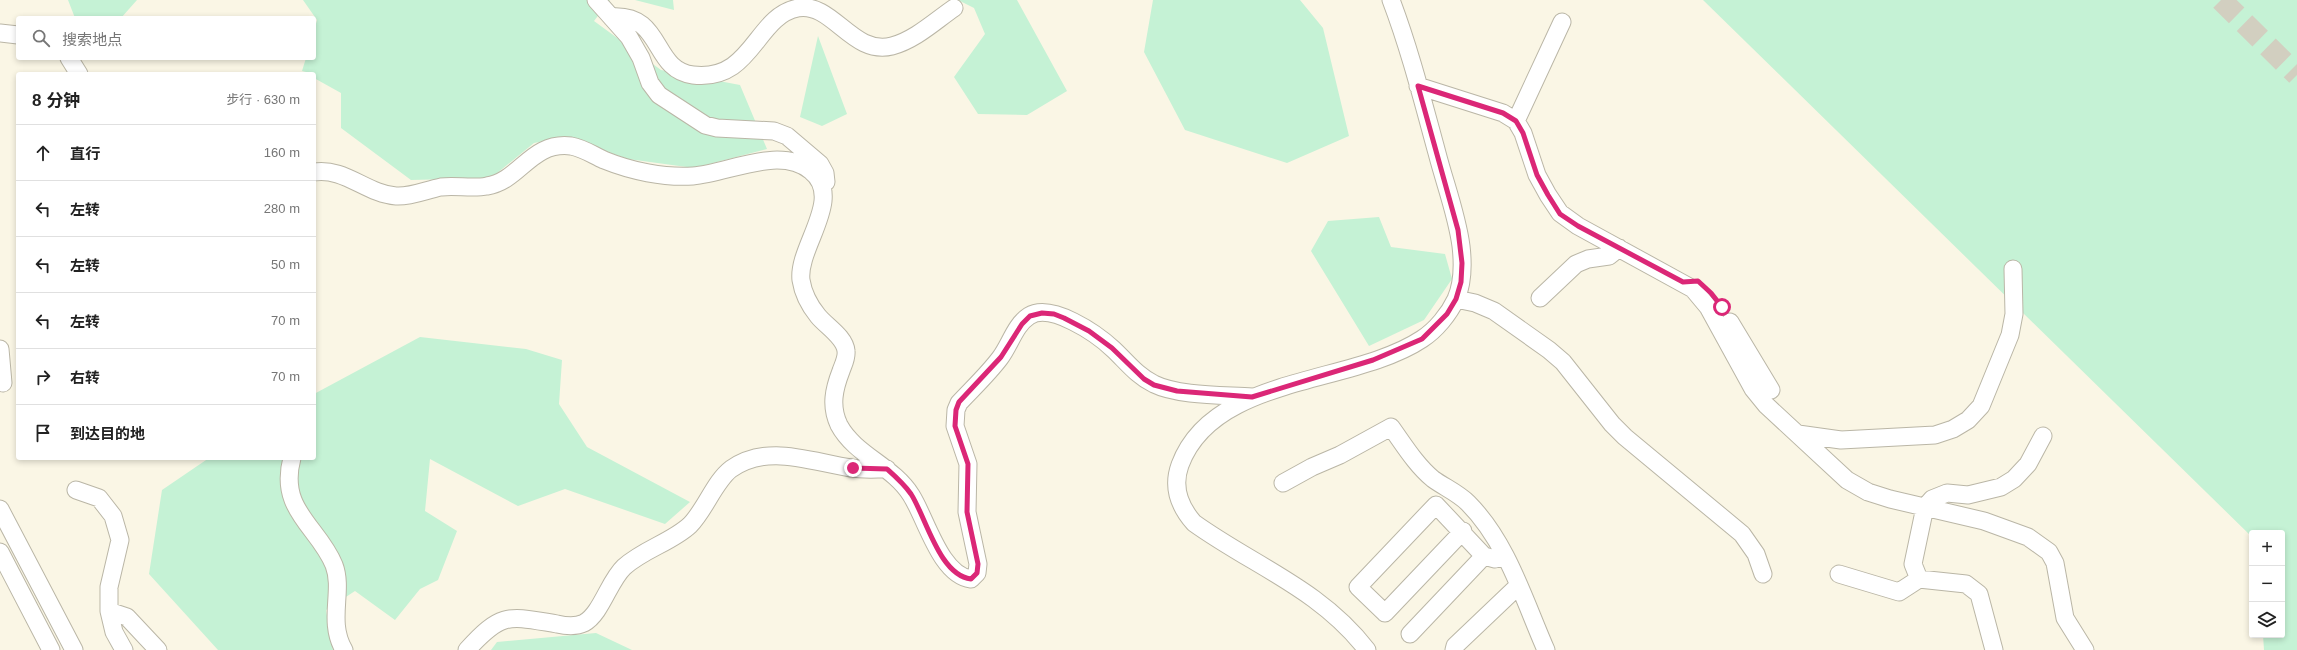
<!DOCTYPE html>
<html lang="zh">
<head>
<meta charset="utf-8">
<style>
	body { margin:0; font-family:Helvetica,"Noto Sans SC",sans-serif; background:#f6f6f6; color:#222 }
	.controls { position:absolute; right:12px; bottom:12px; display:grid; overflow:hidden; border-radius:4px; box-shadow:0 2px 6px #0003 }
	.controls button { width:36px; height:36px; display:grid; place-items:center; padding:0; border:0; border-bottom:1px solid #e0e0e0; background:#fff; color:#222; font:20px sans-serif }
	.stop { position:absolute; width:12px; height:12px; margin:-9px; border:3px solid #db2777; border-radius:50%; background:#fff }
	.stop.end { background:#db2777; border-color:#fff; box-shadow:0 1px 4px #0008 }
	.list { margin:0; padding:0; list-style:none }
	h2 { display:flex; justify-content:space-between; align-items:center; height:52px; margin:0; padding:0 16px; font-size:17px }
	h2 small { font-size:13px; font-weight:400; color:#767676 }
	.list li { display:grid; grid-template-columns:26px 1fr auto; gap:12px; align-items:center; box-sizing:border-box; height:56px; padding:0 16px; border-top:1px solid #e0e0e0 }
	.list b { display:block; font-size:15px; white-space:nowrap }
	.list em { font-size:13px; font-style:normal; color:#767676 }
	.icon { flex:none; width:22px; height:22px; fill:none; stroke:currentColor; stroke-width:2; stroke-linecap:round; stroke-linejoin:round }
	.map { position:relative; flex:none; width:2297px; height:650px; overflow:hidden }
	.search { position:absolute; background:#fff; box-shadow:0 2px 6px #0003; left:16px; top:16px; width:300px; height:44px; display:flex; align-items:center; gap:10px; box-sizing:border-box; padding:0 14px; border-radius:4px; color:#767676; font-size:15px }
	.panel { position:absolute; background:#fff; box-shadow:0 2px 6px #0003; left:16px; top:72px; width:300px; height:388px; border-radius:4px }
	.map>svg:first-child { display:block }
</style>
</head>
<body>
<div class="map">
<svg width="2297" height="650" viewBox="0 0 2297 650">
	<rect width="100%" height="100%" fill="#faf6e5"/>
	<path fill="#c5f2d5" d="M68 0H137L121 18H75Z
		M303 0H610L594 21 661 70 740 85 767 149 694 168 628 159 564 137 534 143 491 178 411 180 341 128V93L314 78V74L302 71 306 58H314V31L317 20Z
		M635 0H673L674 10Z
		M958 0H1017L1067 91 1027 115 978 114 954 77 985 34 974 8Z
		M1153 0H1300L1323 28 1349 136 1287 163 1185 130 1144 52Z
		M1703 0H2297V650H2264L2263 635H2282V533H2252V537Z
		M818 36 847 114 822 126 800 117Z
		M1379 217 1391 247 1445 254 1452 279 1424 320 1369 346 1311 251 1328 221Z
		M420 337 526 349 562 360 559 404 587 447 690 502 665 524 565 489 518 506 430 459 425 511 457 531 438 580 420 589 395 620 355 591 326 610 333 650H218L149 574 162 490 209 458H314V394Z
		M596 633 632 650H491L497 642Z"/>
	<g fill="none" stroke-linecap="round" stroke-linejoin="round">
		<path stroke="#d2cfc0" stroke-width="22" stroke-dasharray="22 11" stroke-linecap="butt" d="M2221 0 2297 75"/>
		<defs>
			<path id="minor" d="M596 0 629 37 641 58 650 83 659 95 705 125 717 128 774 131 787 136 820 164 825 173 826 182
				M611 17C664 13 651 70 693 75 753 82 755 16 798 8 833 2 852 56 892 46 915 40 935 21 954 8
				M0 33 18 35
				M69 58 79 74
				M1418 86 1503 113 1516 121 1523 133 1537 175 1548 195 1560 213 1578 226 1693 289 1708 307 1753 389 1766 405 1847 480 1868 492 1890 499 1984 521 2028 537 2049 552 2055 563 2065 618 2085 650
				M1516 121 1562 22
				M314 172C344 167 367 194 396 196 411 197 426 190 441 187 456 185 472 189 487 186 520 181 531 141 571 146 583 148 593 155 604 160 631 171 664 178 693 176 729 173 780 145 811 171 845 198 797 247 801 280 803 293 809 305 818 316 826 326 845 337 846 351 847 358 843 365 841 371 834 389 830 406 839 425 855 455 893 466 911 495 926 518 940 575 971 579L977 573 978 564 967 512 968 464 955 426 956 410 959 403C973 388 988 374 1000 358 1010 345 1015 325 1029 316 1051 302 1097 334 1113 349 1126 361 1137 376 1154 384 1178 396 1225 395 1252 397
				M1540 298 1576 264 1588 259 1609 256 1619 248
				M1456 299 1475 303 1494 311 1549 350 1563 362 1612 424 1625 437 1742 534 1756 554 1763 574
				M1730 322 1771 390
				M0 349 3 383
				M1798 434 1841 440 1935 435 1953 429 1968 420 1981 406 2010 335 2014 314 2013 269
				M292 458C278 510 318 526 334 565 344 591 327 621 344 650
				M1283 483 1312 467 1340 455 1391 427C1404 445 1416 465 1433 479 1444 487 1458 493 1468 503 1507 542 1524 600 1546 650
				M76 490 99 498 113 516 120 540 109 587V611L114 632 124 650
				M0 509 74 650
				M1463 531 1385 613 1358 587 1436 505 1484 556 1495 559 1505 556
				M0 552 51 650
				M1839 574 1899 592 1919 579
				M109 611 127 617 158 650
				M1410 634 1484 556
				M467 650C502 611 509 616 557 624 566 626 576 627 584 623 601 614 609 581 624 567 644 549 672 542 690 525 705 510 715 481 731 469 768 443 811 462 851 468 862 470 875 469 887 469
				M1367 650C1320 589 1254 566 1194 523 1179 506 1172 487 1180 465 1213 375 1353 385 1422 339 1436 330 1449 314 1456 299 1463 283 1463 263 1461 246 1457 215 1445 184 1437 153 1423 102 1410 50 1391 0
				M1454 650 1455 646 1518 586
				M1994 650 1979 594 1966 584 1919 579 1913 564 1925 507 1932 499 1947 493 1968 495 2001 487 2014 479 2028 464 2043 436"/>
		</defs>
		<use href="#minor" stroke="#bab6a6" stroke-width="19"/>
		<use href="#minor" stroke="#fff" stroke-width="17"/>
	</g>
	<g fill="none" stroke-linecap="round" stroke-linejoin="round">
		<path stroke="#db2777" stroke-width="5" d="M853 468 887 469C896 477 904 484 911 494 926 517 939 575 971 579L977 573 978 564 967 512 968 464 955 426 956 410 959 402 1001 357 1022 324 1030 316 1042 313 1054 314 1064 318 1089 331 1112 348 1144 379 1154 385 1177 391 1252 397 1373 360 1422 339 1447 314 1456 299 1461 282 1462 263 1458 230 1418 86 1503 113 1516 121 1523 133 1537 175 1548 195 1560 214 1578 226 1683 282 1698 281 1711 293 1722 307"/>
	</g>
</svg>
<div class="controls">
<button>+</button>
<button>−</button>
<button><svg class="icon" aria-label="layers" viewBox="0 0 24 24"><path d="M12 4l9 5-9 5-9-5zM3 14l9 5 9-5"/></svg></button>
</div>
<div class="stop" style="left:1722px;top:307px"></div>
<div class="stop end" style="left:853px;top:468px"></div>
<div class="search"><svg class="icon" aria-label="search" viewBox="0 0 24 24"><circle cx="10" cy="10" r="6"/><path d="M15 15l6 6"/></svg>搜索地点</div>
<section class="panel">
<h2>8 分钟<small>步行 · 630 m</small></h2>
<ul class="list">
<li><svg class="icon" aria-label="ahead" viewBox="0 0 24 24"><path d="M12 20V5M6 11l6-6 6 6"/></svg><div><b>直行</b></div><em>160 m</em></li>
<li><svg class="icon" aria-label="left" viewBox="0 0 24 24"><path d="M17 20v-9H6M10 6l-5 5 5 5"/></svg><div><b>左转</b></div><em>280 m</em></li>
<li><svg class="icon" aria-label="left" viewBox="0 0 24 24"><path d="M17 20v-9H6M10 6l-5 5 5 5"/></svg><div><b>左转</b></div><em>50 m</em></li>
<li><svg class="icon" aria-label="left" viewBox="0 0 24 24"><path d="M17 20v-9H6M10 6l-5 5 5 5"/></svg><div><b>左转</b></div><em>70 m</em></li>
<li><svg class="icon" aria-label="right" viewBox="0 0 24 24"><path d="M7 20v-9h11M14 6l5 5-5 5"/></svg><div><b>右转</b></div><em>70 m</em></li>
<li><svg class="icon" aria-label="arrive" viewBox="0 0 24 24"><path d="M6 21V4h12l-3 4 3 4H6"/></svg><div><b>到达目的地</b></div></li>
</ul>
</section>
</div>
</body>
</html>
